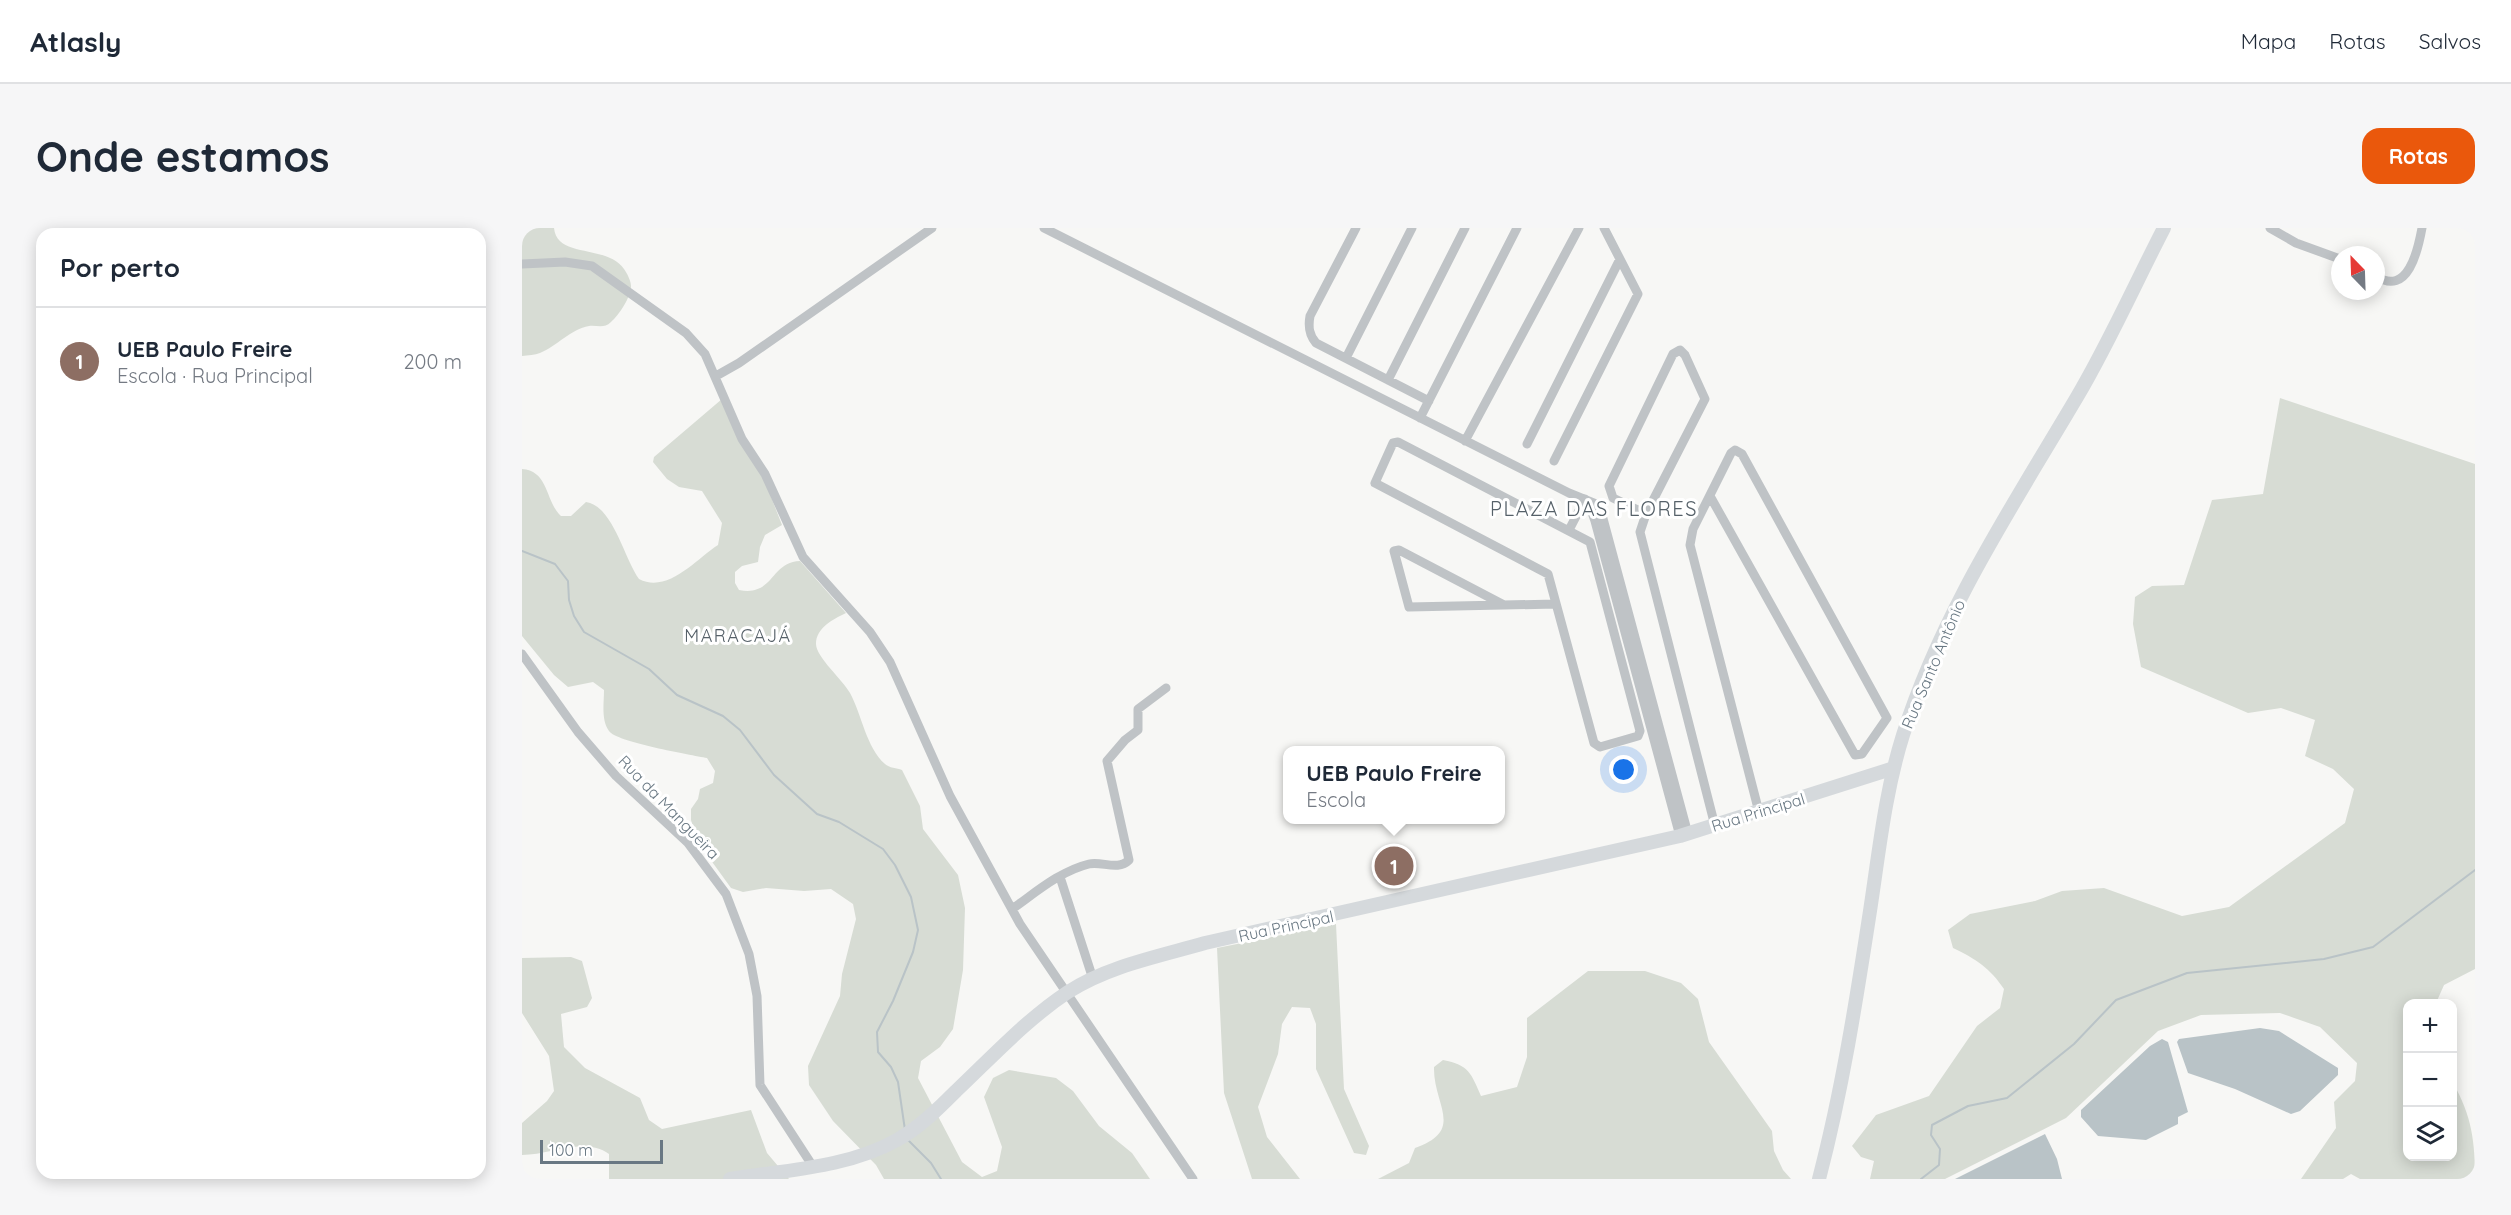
<!DOCTYPE html>
<html lang="pt">
<head>
<meta charset="utf-8">
<style>
	body { margin:0; font-family:Quicksand,sans-serif; background:#f6f6f7; color:#1f2937 }
	.controls { position:absolute; right:18px; bottom:18px; display:grid; overflow:hidden; border-radius:12px; box-shadow:0 3px 15px #0003 }
	.controls button { width:54px; height:54px; display:grid; place-items:center; padding:0; border:0; border-bottom:2px solid #e0e1e3; background:#fff; color:#1f2937; font:30px sans-serif }
	.compass { position:absolute; left:1809px; top:18px; width:54px; height:54px; border-radius:50%; background:#fff; box-shadow:0 3px 15px #0003; rotate:337deg }
	.scale { position:absolute; left:18px; bottom:15px; width:123px; box-sizing:border-box; padding-left:6px; border:3px solid #697883; border-top:0; font-size:16px; line-height:21px; white-space:nowrap; color:#697883; -webkit-text-stroke:4px #fff; paint-order:stroke }
	.you { position:absolute; left:1102px; top:542px; width:21px; height:21px; margin:-15px; border:4px solid #fff; border-radius:50%; background:#1a73e8; box-shadow:0 0 0 9px #1a73e833 }
	.badge { display:grid; place-items:center; width:39px; height:39px; border-radius:50%; background:#ea580c; color:#fff; font-size:20px; font-weight:700 }
	.pin { position:absolute; translate:-50% -50%; border:3px solid #fff; box-shadow:0 2px 6px #0006 }
	.popup { position:absolute; left:761px; top:518px; width:222px; height:78px; box-sizing:border-box; display:grid; place-content:center; border-radius:12px; background:#fff; filter:drop-shadow(0 2px 4px #0005); font-size:20px; white-space:nowrap; color:#747a83 }
	.popup b { font-size:22px; color:#1f2937 }
	.popup::after { content:''; position:absolute; left:50%; top:100%; margin-left:-12px; border:12px solid transparent; border-top-color:#fff }
	.list { margin:0; padding:0; list-style:none }
	h2 { display:flex; justify-content:space-between; align-items:center; height:78px; margin:0; padding:0 24px; font-size:26px }
	h2 small { font-size:20px; font-weight:400; color:#747a83 }
	.list li { display:grid; grid-template-columns:39px 1fr auto; gap:18px; align-items:center; box-sizing:border-box; height:108px; padding:0 24px; border-top:2px solid #e0e1e3 }
	.list b { display:block; font-size:22px; white-space:nowrap }
	.list p { margin:0; font-size:20px; white-space:nowrap; color:#747a83 }
	.list em { font-size:20px; font-style:normal; color:#747a83 }
	.icon { flex:none; width:33px; height:33px; fill:none; stroke:currentColor; stroke-width:2; stroke-linecap:round; stroke-linejoin:round }
	.map { position:relative; flex:none; width:1953px; height:951px; overflow:hidden; border-radius:18px }
	header { display:flex; align-items:center; gap:36px; box-sizing:border-box; height:84px; padding:0 30px; background:#fff; border-bottom:2px solid #e0e1e3 }
	header strong { font-size:28px }
	nav { display:flex; gap:33px; margin-inline-start:auto; font-size:21px }
	.intro { display:flex; align-items:center; justify-content:space-between; box-sizing:border-box; height:144px; padding:0 36px }
	h1 { margin:0; font-size:42px }
	.button { padding:15px 27px; border-radius:18px; background:#ea580c; color:#fff; font-size:21px; font-weight:700 }
	main { display:flex; gap:36px; padding:0 36px }
	aside { flex:1; background:#fff; border-radius:18px; box-shadow:0 3px 15px #0003 }
	.map>svg:first-child { display:block }
</style>
</head>
<body>
<header>
<strong>Atlasly</strong>
<nav><a>Mapa</a><a>Rotas</a><a>Salvos</a></nav>
</header>
<div class="intro"><h1>Onde estamos</h1><a class="button">Rotas</a></div>
<main>
<aside>
<h2>Por perto<small></small></h2>
<ul class="list">
<li><span class="badge" style="background:#8d6e63">1</span><div><b>UEB Paulo Freire</b><p>Escola · Rua Principal</p></div><em>200 m</em></li>
</ul>
</aside>
<div class="map">
<svg width="1953" height="951" viewBox="0 0 1953 951">
	<rect width="100%" height="100%" fill="#f7f7f5"/>
	<path fill="#d7dcd4" d="M0 0H32C35 31 85 16 102 41 105 45 109 53 109 58 109 69 97 87 89 94 82 101 75 97 67 98 49 101 35 118 18 125 13 127 6 127 0 128Z
		M1758 170 1953 236V741L1922 757 1914 775 1886 776V928H1930L1931 855C1950 888 1953 914 1953 951H1838L1829 946 1821 951H1779L1814 900 1812 874 1833 853 1835 835 1798 799 1758 785 1679 787 1636 803 1544 890 1423 951H1348L1352 933 1339 929 1330 918 1354 887 1407 868 1455 798 1478 780 1482 761C1468 740 1454 731 1431 720L1426 702 1448 686 1513 673 1540 663 1582 660 1660 688 1707 679 1823 595 1832 561 1811 541 1783 528 1793 492 1759 480 1726 485 1619 439 1611 396 1613 369 1630 358 1662 357 1690 272 1741 266Z
		M200 171 240 246 260 297 243 307 238 319 236 334 220 338 213 344V355L217 362C252 369 248 334 278 333L324 385C311 391 294 400 294 416 294 429 321 452 328 465 340 487 344 519 363 536 367 540 375 540 380 542L398 578 401 601 436 647 443 680 441 742 431 801 418 819 399 833 396 850 440 934 460 949 475 943 480 919 462 869 471 850 487 842 534 850 551 863 577 898 610 925 628 951H362L354 937 311 893 287 857 286 838 318 768 320 746 334 691 331 676 309 661 282 663 244 660 221 664 209 660 175 613 169 592V581L176 571 178 561 191 555 193 543 185 530C169 527 94 514 87 503 79 492 82 476 82 462L71 454 46 459 32 447 0 408V241C27 243 23 273 39 288H49L64 274C91 278 102 330 117 351 146 366 174 331 196 317L200 295 180 263 157 259 145 251 131 234 132 229Z
		M814 696 822 861 847 918 844 927 832 925 794 841V796L788 780 770 779 760 796 756 826 736 879 745 909 778 951H730L702 865 695 720Z
		M49 729 60 733 70 770 65 779 39 786 42 819 63 840 118 870 127 892 140 901 229 882 245 925 267 951H87V926C62 908 28 927 0 927V895L25 873 32 863 27 828 0 785V730Z
		M1066 743H1123L1159 755 1176 771 1187 814 1250 903 1252 923 1261 942 1269 951H856L887 935 893 920C944 902 911 877 912 839L921 832C947 837 949 845 959 868L995 859 1005 829V790Z"/>
	<path fill="#b9c3c7" d="M1738 800 1757 803 1816 840V847L1778 883 1769 886 1713 861 1666 845 1655 814 1657 811Z
		M1640 811 1646 814 1666 884 1656 889V896L1624 912 1576 908 1559 889V882L1628 818Z
		M1523 906 1535 931 1540 951H1433Z"/>
	<g fill="none" stroke-linecap="round" stroke-linejoin="round">
		<path stroke="#b9c3c7" stroke-width="2" d="M0 323 33 336 46 353 47 372 52 388 62 404 127 441 155 467 201 488 218 502 252 547 295 586 317 594 361 621 373 637 389 669 396 702 391 724 371 773 355 804 356 824 369 839 376 854 383 902
			M385 911 409 935 419 951
			M1399 951 1417 937 1418 921 1409 907 1410 897 1446 878 1485 870 1552 816 1594 772 1665 745 1802 731 1851 719 1953 642"/>
		<path stroke="#bfc3c6" stroke-width="9" d="M522 0 1047 265 1074 276 1080 287 1166 606
			M834 0 788 88C786 99 787 107 794 115L907 173
			M1748 0 1774 15 1818 31
			M0 36 43 34 70 38 164 105 183 126 220 211 243 246 281 329 348 404 368 434 428 568 498 696 671 951
			M1854 48C1886 69 1896 22 1900 0
			M824 130 890 0
			M194 148 217 135 410 0
			M866 152 943 0
			M898 190 995 0
			M943 213 1057 0
			M876 214 1068 314 1118 503 1116 508 1078 519 1072 515 1026 346 853 255 871 215Z
			M1005 216 1098 31
			M1032 233 1116 66 1082 0
			M1188 268 1333 527 1340 526 1365 490 1220 226 1213 222 1209 225 1171 301 1168 317 1237 584
			M1056 272 1069 282 1073 293 1158 608
			M1124 286 1091 270 1087 258 1151 126 1158 122 1163 127 1183 171 1124 286 1118 304 1193 598
			M1047 302 1063 271
			M982 377 877 322 872 323 887 379 1034 376
			M0 426 56 504 94 548 166 615 204 666 227 726 235 768 238 857 290 937
			M538 649 571 751
			M490 681C513 665 538 643 567 636 580 633 596 643 607 632L585 533 603 512 616 502V481L644 460"/>
		<path stroke="#d5d9dc" stroke-width="14" d="M208 951C263 942 325 940 375 912 398 899 416 881 434 863 470 829 505 791 546 764 586 738 638 728 683 715L1158 608 1372 540
			M1297 951C1320 863 1334 774 1348 683 1357 624 1363 564 1381 507 1420 384 1490 279 1555 169 1587 115 1613 56 1642 0"/>
	</g>
	<g text-anchor="middle" dominant-baseline="central" stroke-width="6" stroke-linejoin="round" paint-order="stroke">
		<g font-size="16" fill="#697883" stroke="#fff">
			<text transform="translate(1411 436) rotate(-67)">Rua Santo Antônio</text>
			<text transform="translate(147 579) rotate(46)">Rua da Mangueira</text>
			<text transform="translate(1236 584) rotate(-17)">Rua Principal</text>
			<text transform="translate(764 698) rotate(-12)">Rua Principal</text>
		</g>
		<g font-size="18" letter-spacing="1.5" fill="#566169" stroke="#fff">
			<text x="216" y="407">MARACAJÁ</text>
		</g>
		<g font-size="20" letter-spacing="1.5" fill="#566169" stroke="#fff">
			<text x="1072" y="280">PLAZA DAS FLORES</text>
		</g>
	</g>
</svg>
<div class="controls">
<button>+</button>
<button>−</button>
<button><svg class="icon" aria-label="layers" viewBox="0 0 24 24"><path d="M12 4l9 5-9 5-9-5zM3 14l9 5 9-5"/></svg></button>
</div>
<svg class="compass" viewBox="-18 -18 36 36"><path d="M0-13l5 13h-10z" fill="#e53935"/><path d="M0 13l5-13h-10z" fill="#747a83"/></svg>
<div class="scale">100 m</div>
<div class="you"></div>
<div class="pin badge" style="left:872px;top:638px;background:#8d6e63">1</div>
<div class="popup"><b>UEB Paulo Freire</b>Escola</div>
</div>
</main>
</body>
</html>
